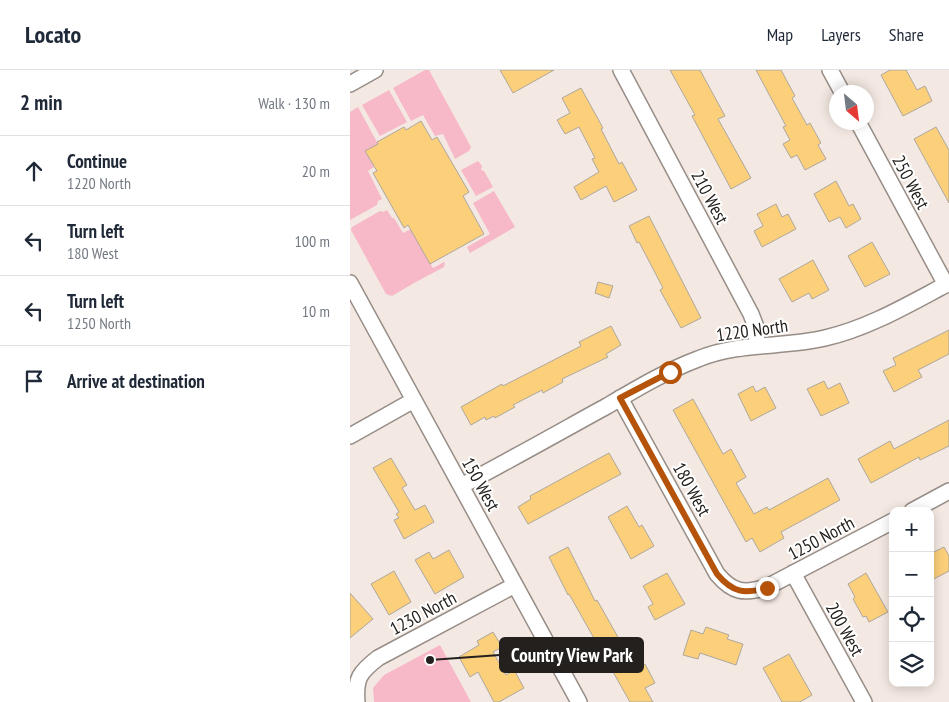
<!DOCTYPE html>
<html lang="en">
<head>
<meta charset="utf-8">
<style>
	body { margin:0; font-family:"PT Sans Narrow",sans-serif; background:#f6f6f7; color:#1f2937 }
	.controls { position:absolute; right:15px; bottom:15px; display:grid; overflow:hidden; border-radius:10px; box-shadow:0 2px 12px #0003 }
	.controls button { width:45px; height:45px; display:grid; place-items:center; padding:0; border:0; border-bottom:1px solid #e0e1e3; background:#fff; color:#1f2937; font:25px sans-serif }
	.compass { position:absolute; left:479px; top:15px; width:45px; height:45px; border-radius:50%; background:#fff; box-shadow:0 2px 12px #0003; rotate:152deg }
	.stop { position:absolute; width:15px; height:15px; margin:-11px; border:4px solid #b45309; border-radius:50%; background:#fff }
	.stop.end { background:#b45309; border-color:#fff; box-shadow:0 1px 5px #0008 }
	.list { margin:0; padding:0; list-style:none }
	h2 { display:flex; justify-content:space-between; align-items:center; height:65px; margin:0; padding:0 20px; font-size:21px }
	h2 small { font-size:16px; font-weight:400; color:#747a83 }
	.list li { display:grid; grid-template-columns:32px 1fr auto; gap:15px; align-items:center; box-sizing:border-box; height:70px; padding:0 20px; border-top:1px solid #e0e1e3 }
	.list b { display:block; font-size:19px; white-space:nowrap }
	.list p { margin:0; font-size:16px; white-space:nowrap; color:#747a83 }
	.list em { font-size:16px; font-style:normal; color:#747a83 }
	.icon { flex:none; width:28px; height:28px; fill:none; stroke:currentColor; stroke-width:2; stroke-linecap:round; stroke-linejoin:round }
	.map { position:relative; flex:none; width:599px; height:632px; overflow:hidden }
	header { display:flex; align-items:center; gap:30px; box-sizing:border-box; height:70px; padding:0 25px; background:#fff; border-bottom:1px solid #e0e1e3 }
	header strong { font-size:24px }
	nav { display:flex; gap:28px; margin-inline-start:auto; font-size:18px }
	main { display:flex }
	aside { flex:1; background:#fff }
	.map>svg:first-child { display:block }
</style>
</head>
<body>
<header>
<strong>Locato</strong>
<nav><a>Map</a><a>Layers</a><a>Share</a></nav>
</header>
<main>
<aside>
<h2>2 min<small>Walk · 130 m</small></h2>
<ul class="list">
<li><svg class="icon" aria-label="ahead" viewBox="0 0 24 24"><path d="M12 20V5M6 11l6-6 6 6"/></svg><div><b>Continue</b><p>1220 North</p></div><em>20 m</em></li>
<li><svg class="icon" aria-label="left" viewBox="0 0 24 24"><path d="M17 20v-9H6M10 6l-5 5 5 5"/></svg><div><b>Turn left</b><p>180 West</p></div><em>100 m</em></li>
<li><svg class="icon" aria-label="left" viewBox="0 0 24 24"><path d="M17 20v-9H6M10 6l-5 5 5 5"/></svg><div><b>Turn left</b><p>1250 North</p></div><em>10 m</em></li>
<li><svg class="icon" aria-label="arrive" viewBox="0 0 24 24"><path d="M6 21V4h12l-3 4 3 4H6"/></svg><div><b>Arrive at destination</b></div></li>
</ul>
</aside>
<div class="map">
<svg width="599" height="632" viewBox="0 0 599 632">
	<rect width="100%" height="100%" fill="#f4e9e2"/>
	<path fill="#f7b8c8" d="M75 0H79L121 77 119 81 105 89 93 64 85 66 73 45 61 51 43 18Z
		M39 20 57 52 30 66 12 35Z
		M8 37 28 74 16 81 24 97 18 101 32 129 28 131 27 135 0 150V42Z
		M128 91 132 96 131 100 134 101 143 117 126 126 111 100Z
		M144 121 165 157 120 183 117 177 140 164 123 133Z
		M37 140 42 148H44L53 163 61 159 83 198 94 192 95 193 94 197 64 213 42 226 36 224 1 160 2 157 30 141 33 142Z
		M90 575 121 632H24L23 618 34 605Z"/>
	<path fill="#fccf7b" stroke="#ada79d" d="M150 0H204L163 23Z
		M320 0H350L375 46 368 49 401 108 381 119 342 46 345 45Z
		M406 0H431L445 26 442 28 457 55 460 53 471 73 468 75 476 89 455 100 447 85 441 88 433 74 440 70 433 57 436 56Z
		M540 0H556L567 20 575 16 582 31 553 46 531 5Z
		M231 18 253 58 251 59 269 94 272 92 287 120 264 132 256 116 231 130 224 117 249 102 242 89 245 88 229 57 215 64 207 50 220 43 212 28Z
		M71 51 82 70 87 67 119 122 113 126 134 164 80 194 58 155 54 158 23 103 27 101 15 81 28 74 27 72 54 57 56 60Z
		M586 57 599 80V133L564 69Z
		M486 111 499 136 503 134 511 149 496 158 490 147 479 152 464 124Z
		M426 134 432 147 438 144 446 159 412 177 404 161 413 156 407 144Z
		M299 146 351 248 331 258 310 220 313 218 289 172 287 173 279 156Z
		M522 172 540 204 515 217 498 186Z
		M463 190 479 220 462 229 459 223 442 232 429 209Z
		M248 212 263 216 259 228 245 223Z
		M261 256 271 275 256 284 258 287 212 309 213 312 193 323 192 320 163 335 165 337 145 348 144 346 136 350 135 347 121 355 111 337 152 314 153 316 231 276 229 272Z
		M599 260V284L568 300 572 307 544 322 533 301 546 295 543 288Z
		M474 311 478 319 490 313 499 333 471 346 457 319Z
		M403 316 406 322 415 317 426 338 401 351 388 324Z
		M343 329 373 384 381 379 396 407 386 413 404 444 417 437 419 440 478 408 490 430 431 462 434 468 410 482 402 468 396 472 323 340Z
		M599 350V376L570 390 569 387 521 413 508 389 540 371 544 379Z
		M259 383 271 404 178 454 168 437 181 429 180 426Z
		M41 388 57 415 52 418 65 440 75 435 84 452 54 469 44 450 49 448 46 444 49 442 23 398Z
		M277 436 289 457 292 455 304 476 281 489 258 447Z
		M218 477 245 531 247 530 286 599 295 594 305 613 295 618 303 632H280L219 524 218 525 199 487Z
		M594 477 599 486V501L580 511V484Z
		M99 480 114 507 85 524 65 490 79 482 83 489Z
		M44 501 61 532 39 545 21 514Z
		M317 503 335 534 305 550 298 537 303 534 293 516Z
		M516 503 538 542 519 552 516 546 513 547 503 529 505 527 498 514Z
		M0 523 23 549 0 568Z
		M356 557 379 565 377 569 393 574 386 595 350 583 348 589 333 585 341 560 353 564Z
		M143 562 152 577 143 582 156 605 164 600 174 618 149 632H144L128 602 120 607 109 587 129 575 127 571Z
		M439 584 462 625 450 632H432L413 598Z"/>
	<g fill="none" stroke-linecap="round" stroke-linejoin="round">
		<defs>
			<path id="minor" d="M271 0 401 244 406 257 407 275
				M480 0 492 22
				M0 14 25 0
				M508 52 596 215
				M0 213 229 632
				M270 328 367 504C383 523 394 524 417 517L543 451
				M0 366 64 330
				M111 416C160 390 208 363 257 336 286 319 316 301 348 289 390 272 432 278 475 268 519 258 559 234 599 213
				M562 441 599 421
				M443 503 514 632
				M7 632C5 608 10 602 28 588L165 515"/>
		</defs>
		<use href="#minor" stroke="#978d87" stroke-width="18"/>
		<use href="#minor" stroke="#fff" stroke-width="15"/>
	</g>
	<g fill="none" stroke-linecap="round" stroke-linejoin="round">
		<path stroke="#b45309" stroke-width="6" d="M320 302 270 328 367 504C383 523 394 524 417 518"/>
	</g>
	<g text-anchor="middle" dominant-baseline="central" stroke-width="4" stroke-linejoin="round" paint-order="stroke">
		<g font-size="18" fill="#24201d" stroke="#fff">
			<text transform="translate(561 112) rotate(62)">250 West</text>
			<text transform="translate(360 127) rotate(62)">210 West</text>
			<text transform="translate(402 260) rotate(-8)">1220 North</text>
			<text transform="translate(131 414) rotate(61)">150 West</text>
			<text transform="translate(342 419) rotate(61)">180 West</text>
			<text transform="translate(471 468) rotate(-28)">1250 North</text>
			<text transform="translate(73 543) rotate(-28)">1230 North</text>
			<text transform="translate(495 559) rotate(61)">200 West</text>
		</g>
	</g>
	<path fill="none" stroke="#24201d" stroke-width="2" d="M80 590L150 585"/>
	<circle fill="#24201d" stroke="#fff" stroke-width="2" cx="80" cy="590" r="5"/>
	<rect fill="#24201d" stroke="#24201d" stroke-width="2" x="150" y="568" width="143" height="34" rx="5"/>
	<g font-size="19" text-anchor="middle" font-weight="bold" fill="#fff">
		<text x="222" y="592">Country View Park</text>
	</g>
</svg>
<div class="controls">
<button>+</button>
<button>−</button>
<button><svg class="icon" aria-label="locate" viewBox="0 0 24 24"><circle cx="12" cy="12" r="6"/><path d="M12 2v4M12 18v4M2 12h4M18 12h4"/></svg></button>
<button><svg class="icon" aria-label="layers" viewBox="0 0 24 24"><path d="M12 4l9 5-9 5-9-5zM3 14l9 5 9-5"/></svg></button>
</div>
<svg class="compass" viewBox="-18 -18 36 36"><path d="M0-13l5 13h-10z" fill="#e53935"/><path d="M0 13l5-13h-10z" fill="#747a83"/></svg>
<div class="stop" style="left:320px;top:302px"></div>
<div class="stop end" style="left:417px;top:518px"></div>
</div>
</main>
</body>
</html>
